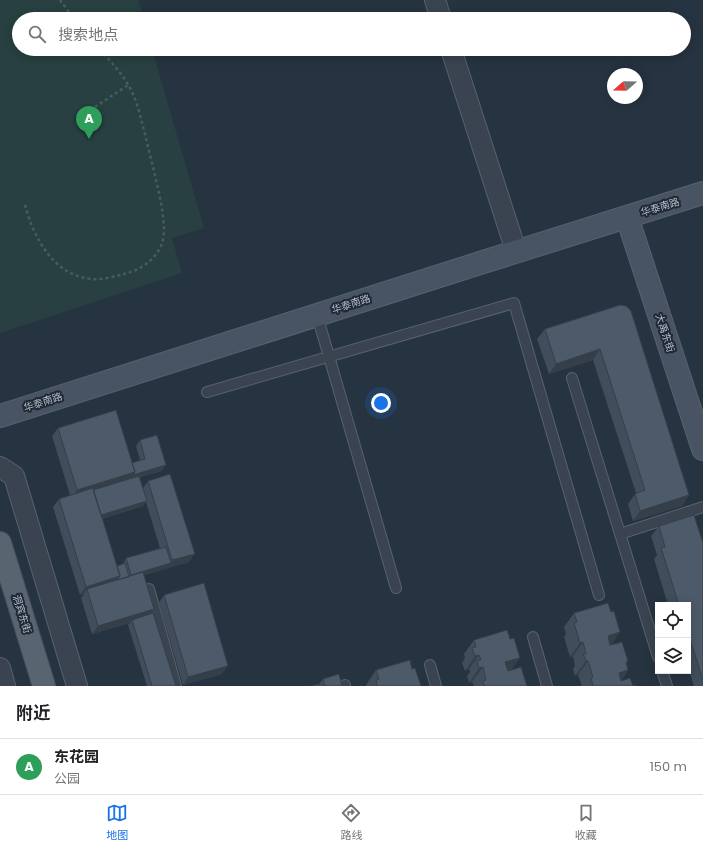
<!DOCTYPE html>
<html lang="zh">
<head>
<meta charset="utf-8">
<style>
	body { margin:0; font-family:Poppins,"Noto Sans SC",sans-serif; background:#f2f2f2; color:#202124 }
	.controls { position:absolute; right:12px; bottom:12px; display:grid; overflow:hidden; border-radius:0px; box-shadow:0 2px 10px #0003 }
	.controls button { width:36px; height:36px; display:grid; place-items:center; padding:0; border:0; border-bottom:1px solid #e0e0e0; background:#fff; color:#202124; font:20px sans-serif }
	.compass { position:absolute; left:607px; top:68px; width:36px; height:36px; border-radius:50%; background:#fff; box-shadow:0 2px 10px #0003; rotate:250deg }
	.you { position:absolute; left:381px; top:403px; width:14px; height:14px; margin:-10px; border:3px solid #fff; border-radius:50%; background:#1a73e8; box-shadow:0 0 0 6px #1a73e833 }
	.badge { display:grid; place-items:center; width:26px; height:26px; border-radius:50%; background:#1a73e8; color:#fff; font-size:13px; font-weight:700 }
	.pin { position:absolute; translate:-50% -33px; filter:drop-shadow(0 1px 2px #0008) }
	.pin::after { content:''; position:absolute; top:21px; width:14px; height:12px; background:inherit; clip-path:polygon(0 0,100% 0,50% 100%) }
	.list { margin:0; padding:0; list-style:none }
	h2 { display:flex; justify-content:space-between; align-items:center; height:52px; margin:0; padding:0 16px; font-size:17px }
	h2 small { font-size:13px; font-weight:400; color:#757577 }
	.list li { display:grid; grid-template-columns:26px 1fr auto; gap:12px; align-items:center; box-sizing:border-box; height:56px; padding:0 16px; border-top:1px solid #e0e0e0 }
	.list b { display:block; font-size:15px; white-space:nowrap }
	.list p { margin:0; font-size:13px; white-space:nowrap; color:#757577 }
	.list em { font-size:13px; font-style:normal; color:#757577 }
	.icon { flex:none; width:22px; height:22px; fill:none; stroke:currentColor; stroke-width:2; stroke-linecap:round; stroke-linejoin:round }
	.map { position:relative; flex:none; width:703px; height:686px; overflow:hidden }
	.search { position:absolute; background:#fff; box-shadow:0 2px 10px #0003; left:12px; right:12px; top:12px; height:44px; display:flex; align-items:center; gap:10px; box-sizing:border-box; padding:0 14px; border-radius:22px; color:#757577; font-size:15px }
	.sheet { height:108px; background:#fff }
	nav { display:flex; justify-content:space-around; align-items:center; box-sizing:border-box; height:56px; border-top:1px solid #e0e0e0; background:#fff; font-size:11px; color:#757577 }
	nav a { display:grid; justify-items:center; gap:2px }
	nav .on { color:#1a73e8 }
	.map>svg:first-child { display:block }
</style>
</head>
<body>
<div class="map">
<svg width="703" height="686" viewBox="0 0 703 686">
	<rect width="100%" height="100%" fill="#263340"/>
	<path fill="#284041" d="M0 0H138L144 19H19V49H152L204 228 172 238 182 273 0 333Z"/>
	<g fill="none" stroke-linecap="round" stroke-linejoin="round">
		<defs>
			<path id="lane" d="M317 315 396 588
				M572 378 658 657
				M207 392 514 303 599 595
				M620 534 703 507
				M149 589 176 686
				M533 637 547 686
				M430 665 436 686
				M662 671 667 686
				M345 685V686"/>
			<path id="street" d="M435 0 441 19
				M451 49 516 251
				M0 467 14 476 77 686
				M0 668 5 686"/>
			<path id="secondary" d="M627 217 703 449
				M0 416 480 263 703 193"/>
			<path id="primary" d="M0 543 44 686"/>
		</defs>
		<use href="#lane" stroke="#58626e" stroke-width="12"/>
		<use href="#street" stroke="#58626e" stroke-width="22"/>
		<use href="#secondary" stroke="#58626e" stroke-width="24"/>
		<use href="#primary" stroke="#47505c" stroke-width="24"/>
		<path stroke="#465c5e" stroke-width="2.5" stroke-dasharray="3 3" stroke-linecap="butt" d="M60 0 74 19
			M80 117 128 85
			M25 205C34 238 53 275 91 279 101 280 114 277 124 274 140 270 154 261 161 246 165 238 164 225 163 216 160 192 152 165 147 142 142 124 139 106 131 90 123 74 111 62 99 49"/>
		<use href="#lane" stroke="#3a4450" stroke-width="10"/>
		<use href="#street" stroke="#3a4450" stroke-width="20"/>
		<use href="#secondary" stroke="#485463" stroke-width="22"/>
		<use href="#primary" stroke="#586470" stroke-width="22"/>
	</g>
	<path fill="#414d5a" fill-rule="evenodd" d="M620 305 689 495 682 506 633 521 628 504 636 493 593 360 549 374 537 339 545 329Z
		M58 428 132 463 140 460 136 446 140 440 162 471 139 477 143 488 148 481 189 562 144 575 154 609 151 614 176 686H147L128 625 130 623 92 634 81 598 84 594 80 595 53 507 59 499 70 495 52 436ZM146 502 160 548 126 558 123 564 117 566 102 519 143 506Z
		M659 526 703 543V686H694L688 667V605H668L654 559 657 555 651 536Z
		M164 595 222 674 183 685 159 603Z
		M611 612 620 632 611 645 628 661 626 664 628 670 621 681 633 686H636H582L578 675 575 676 573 669 575 666 573 656 570 657 564 637 566 634 564 627 574 613Z
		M474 640 511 670 527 686H474L472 682 469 683 467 676 470 672 469 669 465 671 462 663 465 658 464 654Z
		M412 669 421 686H366V685L376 670Z
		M323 679 342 686H311L319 684Z"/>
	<path fill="#353f4a" d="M600 349 593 360 549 374 556 364Z
		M166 465 162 471 71 498 77 490 135 472Z
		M689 495 682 506 633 521 640 511Z
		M147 501 143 506 95 521 98 516Z
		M195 554 189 562 128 580 131 575 171 563 172 560Z
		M120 576 116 582 87 589 84 594 80 595 86 587Z
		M154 609 149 617 132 620 130 623 92 634 98 626Z
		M620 632 610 647 608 636Z
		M583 642 573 656 570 657 580 643Z
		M479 655 469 669 465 671 475 656Z
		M520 658 510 672 495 677 505 662Z
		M586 661H588L578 675 575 676Z
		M628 661 620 673 628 670 618 685 610 686 626 662Z
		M228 666 222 674 183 685 188 677Z
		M483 667 472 682 469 683 479 668Z"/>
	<path fill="#4c5a69" stroke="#353f4a" d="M620 305 626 306 631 311 689 495 640 511 635 494 645 490 600 349 556 364 545 329Z
		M116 410 135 472 77 490 58 428Z
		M157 435 166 465 133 475 135 472 132 463 145 459 140 440Z
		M170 474 195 554 172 560 148 481Z
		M139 476 147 501 101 515 93 490Z
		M93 488 120 576 86 587 59 499Z
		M694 515 703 543V680L688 633V605H679L661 548 665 547 659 526Z
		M166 547 171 563 131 575 126 558Z
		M125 563 129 577 117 580 120 576 117 566Z
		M143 572 154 609 98 626 87 589Z
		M204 583 228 666 188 677 164 595Z
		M608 603 611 612 614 611 620 632 608 636 610 645 622 642 628 661 626 662 628 670 619 673 621 681 630 678 633 686 636 685V686H593L591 678 593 677 588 661H586L583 654H586L583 642 580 643 574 623 577 622 574 613Z
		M153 613 176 686H152L132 620Z
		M507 630 510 639 514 638 520 658 505 662 508 671 521 667 527 686H484L483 681 486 680 483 667 479 668 477 661 481 660 479 655 475 656 472 648 476 647 474 640Z
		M410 660 412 669 415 668 421 686H377L376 680 379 679 376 670Z
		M339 674 342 686H325L323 679Z
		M319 684 320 686H311Z"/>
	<g text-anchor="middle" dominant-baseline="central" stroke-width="4" stroke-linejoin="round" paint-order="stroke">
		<g font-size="10" fill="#b7bfcb" stroke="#1f2936">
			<text transform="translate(660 207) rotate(-17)">华泰南路</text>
			<text transform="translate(351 304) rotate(-18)">华泰南路</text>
			<text transform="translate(665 333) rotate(72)">大禹东街</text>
			<text transform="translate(43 402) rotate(-18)">华泰南路</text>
			<text transform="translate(22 614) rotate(73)">洞宾东街</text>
		</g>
	</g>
</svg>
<div class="controls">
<button><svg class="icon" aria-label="locate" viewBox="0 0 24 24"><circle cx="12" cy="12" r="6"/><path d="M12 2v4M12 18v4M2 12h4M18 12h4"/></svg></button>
<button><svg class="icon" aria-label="layers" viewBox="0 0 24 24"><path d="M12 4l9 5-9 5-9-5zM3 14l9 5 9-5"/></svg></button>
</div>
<svg class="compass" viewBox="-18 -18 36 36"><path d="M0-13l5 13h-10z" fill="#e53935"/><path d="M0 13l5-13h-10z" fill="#757577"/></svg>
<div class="you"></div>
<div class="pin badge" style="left:89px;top:139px;background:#2e9e5b">A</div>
<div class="search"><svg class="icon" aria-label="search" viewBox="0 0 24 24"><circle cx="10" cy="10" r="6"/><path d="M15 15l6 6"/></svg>搜索地点</div>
</div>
<section class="sheet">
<h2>附近<small></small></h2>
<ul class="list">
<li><span class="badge" style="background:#2e9e5b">A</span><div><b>东花园</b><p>公园</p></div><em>150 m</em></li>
</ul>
</section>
<nav>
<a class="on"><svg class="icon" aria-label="map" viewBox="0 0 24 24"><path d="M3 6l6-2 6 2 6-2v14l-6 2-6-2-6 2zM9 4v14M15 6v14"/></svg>地图</a>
<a><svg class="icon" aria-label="directions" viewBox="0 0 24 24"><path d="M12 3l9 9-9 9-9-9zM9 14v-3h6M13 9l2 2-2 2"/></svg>路线</a>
<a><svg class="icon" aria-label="saved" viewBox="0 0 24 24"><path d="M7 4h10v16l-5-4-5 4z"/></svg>收藏</a>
</nav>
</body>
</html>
